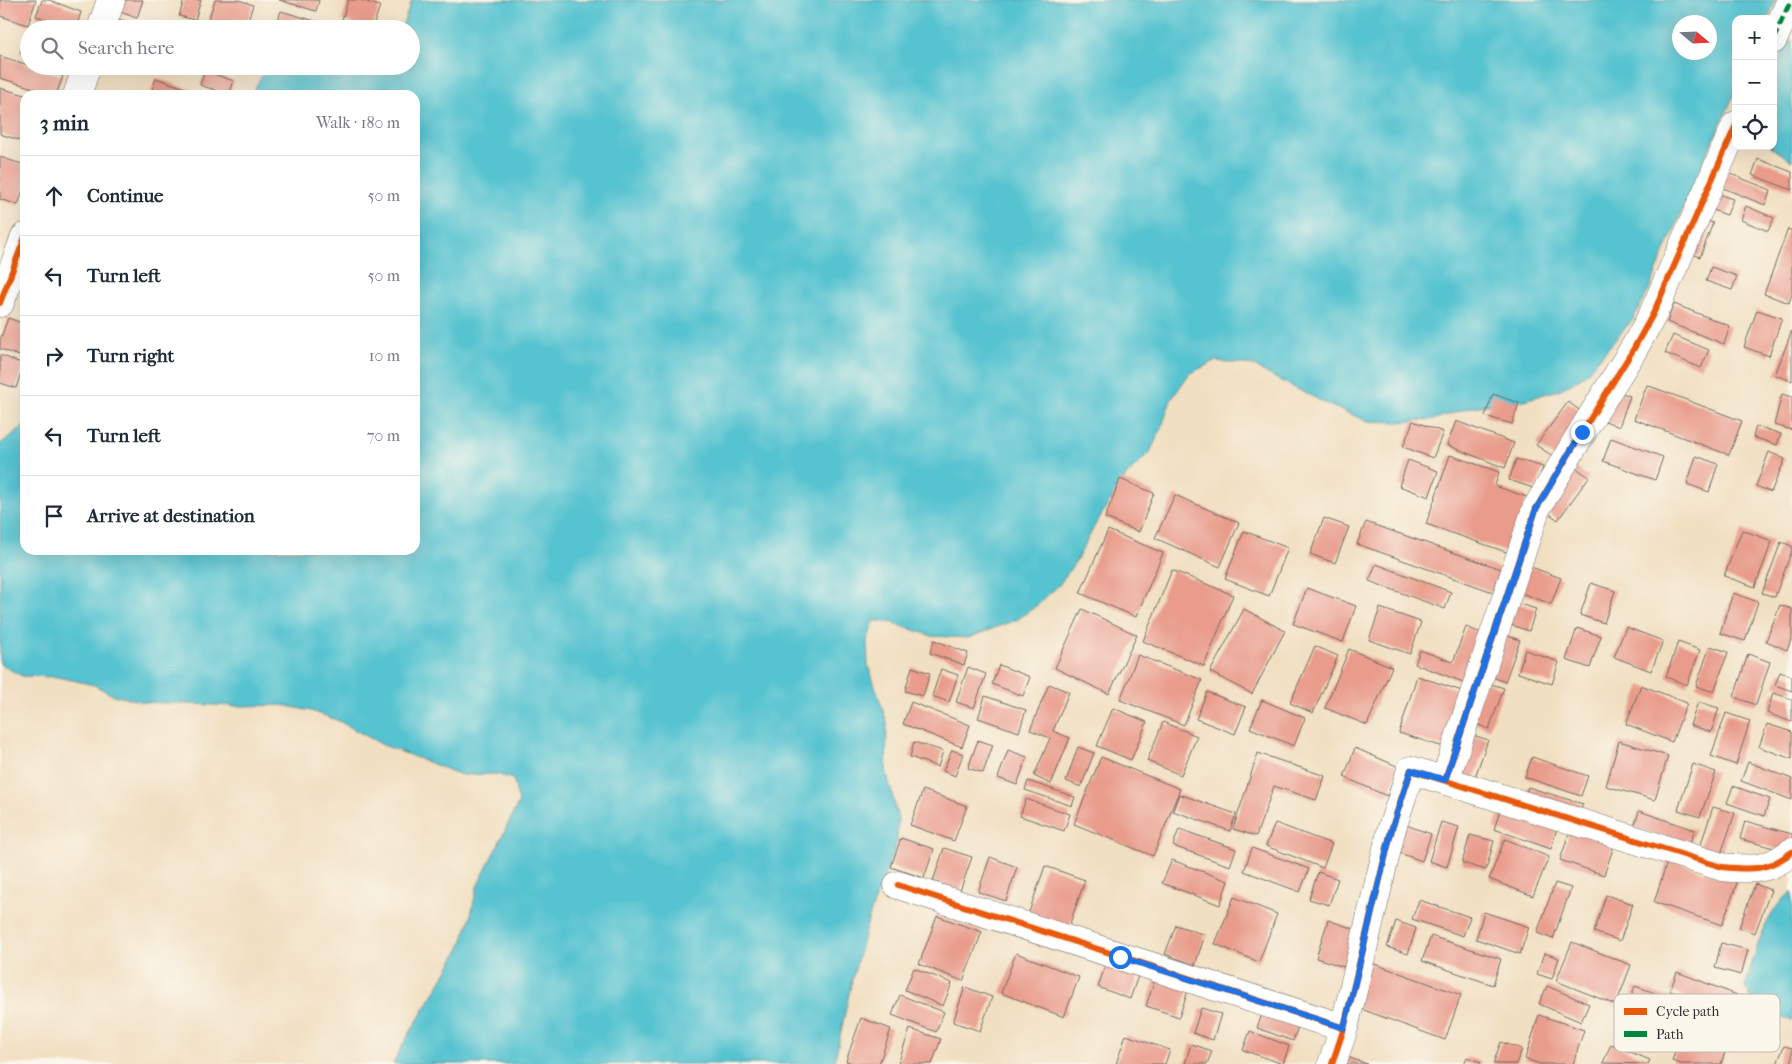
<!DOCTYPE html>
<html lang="en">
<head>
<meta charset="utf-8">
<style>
	body { margin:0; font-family:"IM FELL French Canon",serif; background:#f2f2f3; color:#1f2937 }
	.controls { position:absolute; right:15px; top:15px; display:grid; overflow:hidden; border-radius:10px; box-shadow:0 5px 20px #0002 }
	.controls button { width:45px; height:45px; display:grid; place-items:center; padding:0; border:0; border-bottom:1px solid #e0e1e3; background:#fff; color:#1f2937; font:25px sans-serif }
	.compass { position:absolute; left:1672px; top:15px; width:45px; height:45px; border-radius:50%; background:#fff; box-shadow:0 5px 20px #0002; rotate:109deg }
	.stop { position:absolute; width:15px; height:15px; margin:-11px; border:4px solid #1a73e8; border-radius:50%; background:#fff }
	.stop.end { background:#1a73e8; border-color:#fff; box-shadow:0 1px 5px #0008 }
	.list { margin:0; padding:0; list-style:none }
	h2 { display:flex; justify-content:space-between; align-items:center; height:65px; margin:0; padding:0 20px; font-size:21px }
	h2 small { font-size:16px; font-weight:400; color:#747a83 }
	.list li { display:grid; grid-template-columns:32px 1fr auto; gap:15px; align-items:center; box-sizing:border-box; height:80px; padding:0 20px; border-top:1px solid #e0e1e3 }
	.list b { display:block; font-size:19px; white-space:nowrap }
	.list em { font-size:16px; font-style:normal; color:#747a83 }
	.icon { flex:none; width:28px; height:28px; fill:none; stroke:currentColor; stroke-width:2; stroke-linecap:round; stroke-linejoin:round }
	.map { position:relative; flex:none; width:1792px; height:1064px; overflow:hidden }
	.search { position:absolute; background:#fff; box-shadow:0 5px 20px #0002; left:20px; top:20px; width:400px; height:55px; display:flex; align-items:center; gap:12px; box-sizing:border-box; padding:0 18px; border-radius:28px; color:#747a83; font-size:19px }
	.panel { position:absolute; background:#fff; box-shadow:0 5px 20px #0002; left:20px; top:90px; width:400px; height:465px; border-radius:15px }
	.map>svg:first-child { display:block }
</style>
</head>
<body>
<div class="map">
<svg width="1792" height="1064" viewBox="0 0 1792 1064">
	<rect width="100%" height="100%" fill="#fbf7ec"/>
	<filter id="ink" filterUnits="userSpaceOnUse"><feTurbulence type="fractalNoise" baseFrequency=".02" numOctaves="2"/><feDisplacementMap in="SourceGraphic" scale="10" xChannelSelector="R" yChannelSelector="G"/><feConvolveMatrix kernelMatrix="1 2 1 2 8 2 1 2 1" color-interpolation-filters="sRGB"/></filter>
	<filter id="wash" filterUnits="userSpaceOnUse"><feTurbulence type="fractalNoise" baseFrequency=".0096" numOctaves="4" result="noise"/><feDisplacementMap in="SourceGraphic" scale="20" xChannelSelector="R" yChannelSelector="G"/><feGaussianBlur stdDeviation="1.12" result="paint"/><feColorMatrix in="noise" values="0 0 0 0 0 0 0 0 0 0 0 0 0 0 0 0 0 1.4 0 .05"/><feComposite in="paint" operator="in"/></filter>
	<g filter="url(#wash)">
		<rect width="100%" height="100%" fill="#f1dfc1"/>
		<path fill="#57c3d0" stroke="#41777e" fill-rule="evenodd" d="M412 0H1776L1768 19H1736V91L1695 179 1648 292 1633 319 1585 375 1559 390 1524 400 1472 407 1435 419 1400 422 1368 421 1333 407 1279 380 1252 365 1215 361 1189 374 1171 400 1161 429 1150 452 1126 476 1095 525 1078 558 1059 585 1036 606 1018 619 968 638 932 636 887 621H874L867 641 868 665 887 722 886 769 898 819 897 842 869 917 852 980 834 1064H393L402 1046 439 985 460 948 470 919 477 887 519 802 513 779 496 774 462 775 383 745 337 720 311 711 282 705 238 706 144 702 113 695 94 685 59 677 22 676 0 664V444L25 425V550H415V95H251L261 77 272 66H411V29H401ZM1680 22H1710V52H1680Z
			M1792 39V161L1770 146H1773V73L1787 44Z
			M1792 892V1021L1774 1015 1753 1002 1745 986C1755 955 1764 911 1792 892Z"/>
		<g id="blocks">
			<path fill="#e99c8c" d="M0 0H36L28 25 0 16Z
				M42 0H49L81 12 76 29 36 16Z
				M124 0H143L137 18 120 12Z
				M184 0H201L195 20 179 16Z
				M215 0H239L253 5 245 29H205Z
				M279 0H319L316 11Z
				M348 0H360L380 6 372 29 342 20Z
				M281 11 315 21 313 29H284L276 26Z
				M115 18 146 28V29H112Z
				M27 30H29V55L20 53Z
				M0 56 63 76 56 95 0 78Z
				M205 71 234 81 229 95 200 85Z
				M156 78 205 95H150Z
				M0 88 25 95V142L0 134Z
				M0 157 25 165V184L18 205 0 199Z
				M1758 159 1792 172V190L1752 175Z
				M1723 171 1771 190 1765 205 1718 186Z
				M1712 192 1733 199 1727 215 1706 208Z
				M1746 206 1774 218 1768 231 1741 220Z
				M1702 220 1713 223 1700 257 1689 253Z
				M1788 229 1792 231V294L1789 303 1764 294Z
				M1711 267 1737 276 1732 290 1706 281Z
				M1674 304 1730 326 1724 344 1667 322Z
				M1757 310 1782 318 1769 356 1744 347Z
				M8 318 25 324V358L0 349V340Z
				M1792 330V381L1775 375Z
				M1673 335 1709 350 1701 368 1665 353Z
				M0 355 24 364 16 388 0 383Z
				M1647 385 1742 421 1729 455 1634 419Z
				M1614 390 1630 396 1619 427 1603 420Z
				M1493 394 1519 403 1512 424 1485 416Z
				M1782 394 1792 397V430L1774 425Z
				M1568 402 1585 414 1554 457 1536 445Z
				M1413 421 1443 432 1433 458 1403 447Z
				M1456 421 1514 443 1505 468 1447 445Z
				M1756 426 1781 434 1777 445 1753 437Z
				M1611 438 1663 457 1655 480 1603 461Z
				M1769 452 1785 459 1771 492 1756 486Z
				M1450 455 1499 472 1495 486 1527 497 1509 553 1426 524Z
				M1696 456 1718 464 1709 492 1687 484Z
				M1516 459 1543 467 1536 489 1509 480Z
				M1408 460 1438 471 1429 497 1399 486Z
				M1572 465 1589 477 1558 520 1541 508Z
				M1120 479 1154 493 1139 532 1105 518Z
				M1175 495 1239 523 1220 567 1155 538Z
				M1324 518 1349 527 1335 563 1310 554Z
				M1366 522 1501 569 1493 592 1357 544Z
				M1108 530 1163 553 1136 617 1080 593Z
				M1742 530 1772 541 1755 587 1724 576Z
				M1244 531 1288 548 1269 596 1225 579Z
				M1781 542 1792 546V550L1775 597 1762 593Z
				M1376 564 1451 592 1445 609 1369 581Z
				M1523 564 1561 578 1551 604 1513 590Z
				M1172 570 1233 595 1204 666 1143 641Z
				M1591 583 1615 591 1604 623 1580 615Z
				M1307 588 1356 606 1343 642 1293 624Z
				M1733 593 1758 602 1745 641 1720 633Z
				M1509 601 1536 609 1529 631 1502 622Z
				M1780 605 1792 609V637L1787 650 1766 641Z
				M1380 608 1421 622 1410 654 1369 640Z
				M1082 609 1137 635 1109 694 1055 668Z
				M1244 609 1285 631 1252 694 1210 672Z
				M1466 627 1484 634 1466 683 1415 664 1420 650 1453 662Z
				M1626 627 1663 641 1651 671 1614 657Z
				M1577 628 1601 636 1590 668 1566 660Z
				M1505 635 1520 640 1505 682 1490 676Z
				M934 640 968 653 964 665 930 653Z
				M1678 642 1700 650 1687 685 1666 677Z
				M1315 646 1338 656 1313 713 1290 703Z
				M1710 646 1728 652 1714 692 1696 686Z
				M1349 649 1392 667 1367 725 1325 708Z
				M1525 650 1559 662 1552 684 1518 673Z
				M1748 654 1770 662 1756 705 1734 697Z
				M1138 655 1202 680 1184 725 1120 700Z
				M999 665 1030 677 1023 696 992 684Z
				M912 667 930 673 923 696 905 691Z
				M968 667 986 674 974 708 956 702Z
				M941 669 958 675 949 702 932 696Z
				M1780 672 1792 676V691L1775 685Z
				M1417 676 1468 693 1450 749 1399 733Z
				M1485 682 1504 688 1489 729 1471 722Z
				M1049 684 1069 692 1053 731 1070 738 1051 784 1034 776 1050 738 1030 730Z
				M1641 685 1687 703 1672 742 1626 724Z
				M1207 692 1246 707 1235 734 1196 719Z
				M1773 693 1792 699V722L1767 713Z
				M985 696 1026 710 1019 732 978 718Z
				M1262 700 1305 718 1294 746 1250 728Z
				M911 702 970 725 962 747 903 724Z
				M1698 702 1719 708 1711 732 1690 725Z
				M1113 708 1147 722 1131 760 1097 746Z
				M1726 713 1750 721 1736 765 1711 756Z
				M1163 722 1197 736 1181 775 1147 761Z
				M1767 724 1792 732V759L1759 747Z
				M1470 734 1488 740 1474 780 1455 774Z
				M978 740 993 745 983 773 968 768Z
				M1619 741 1668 756 1655 800 1606 786Z
				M914 742 943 751 938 767 910 757Z
				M1078 747 1094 753 1081 787 1066 781Z
				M1355 748 1399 767 1387 796 1344 777Z
				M952 750 963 754 955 776 943 771Z
				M1008 750 1027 757 1017 785 998 778Z
				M1258 753 1325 776 1316 800 1274 786 1256 836 1233 829Z
				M1101 757 1180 789 1153 856 1074 824Z
				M1532 757 1588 776 1581 796 1525 777Z
				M1748 762 1792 779V800L1741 781Z
				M1693 764 1716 772 1700 817 1678 810Z
				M1028 781 1075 797 1072 806 1025 790Z
				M1733 786 1770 799 1764 816 1727 803Z
				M1528 787 1583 804 1578 816 1524 799Z
				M923 790 967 806 954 841 910 825Z
				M1179 794 1236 814 1230 831 1173 811Z
				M1026 799 1070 814 1064 831 1020 816Z
				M1713 807 1735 813 1721 854 1700 847Z
				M1501 808 1557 828 1551 849 1494 829Z
				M1639 811 1695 830 1689 846 1634 827Z
				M1745 821 1792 834V843L1789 852 1740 839Z
				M1441 822 1459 827 1447 867 1429 861Z
				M1275 823 1332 844 1323 868 1266 846Z
				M1403 824 1431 834 1422 861 1394 851Z
				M1572 825 1616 840 1604 875 1560 860Z
				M1179 829 1236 849 1230 866 1173 846Z
				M1470 835 1494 841 1486 870 1462 863Z
				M901 838 934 849 924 878 891 867Z
				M1505 839 1549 857 1533 896 1489 879Z
				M944 848 972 857 960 891 933 881Z
				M1252 848 1309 869 1300 892 1244 871Z
				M990 857 1017 867 1006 901 978 892Z
				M1668 859 1737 883 1722 925 1654 902Z
				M1172 860 1228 881 1220 905 1162 883Z
				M1045 866 1085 880 1068 929 1028 915Z
				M1318 872 1338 879 1329 905 1309 899Z
				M1555 883 1571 888 1553 939 1537 933Z
				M1755 884 1771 890 1755 933 1739 928Z
				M1606 895 1633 904 1620 941 1594 932Z
				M1234 897 1277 914 1259 962 1215 944Z
				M1419 900 1470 917 1463 936 1412 919Z
				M1484 912 1529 927 1520 954 1476 939Z
				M937 916 982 932 963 981 919 964Z
				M1328 920 1357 930 1344 967 1316 958Z
				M1396 921 1416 928 1408 954 1387 947Z
				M1176 925 1205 935 1195 965 1165 954Z
				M1431 936 1501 959 1493 985 1422 961Z
				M1572 942 1631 965 1616 1005 1556 981Z
				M1721 943 1748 950 1741 975 1715 968Z
				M1016 953 1079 977 1064 1017 1001 993Z
				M1544 953 1559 958 1552 979 1537 974Z
				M1108 958 1140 970 1130 999 1098 987Z
				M1369 962 1461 995 1445 1040 1353 1006Z
				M914 968 952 983 943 1006 905 990Z
				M1677 972 1737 995 1730 1014 1670 991Z
				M1156 977 1189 988 1179 1017 1146 1006Z
				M1547 986 1589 1004 1581 1022 1539 1004Z
				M1635 986 1681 1002 1672 1024 1627 1008Z
				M965 987 992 997 980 1031 953 1022Z
				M900 995 944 1012 936 1032 892 1015Z
				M1201 1008 1221 1014 1213 1040 1193 1033Z
				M1263 1011 1299 1024 1293 1041 1257 1028Z
				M1539 1015 1584 1030 1573 1064H1540L1525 1059Z
				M1686 1017 1732 1031 1721 1064H1681L1672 1061Z
				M861 1018 891 1029 879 1064H855L846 1061Z
				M910 1029 941 1039 932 1064H898Z
				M1250 1031 1289 1046 1283 1064 1243 1050Z
				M1126 1035 1170 1050 1165 1064H1116Z
				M1501 1042 1522 1049 1516 1064H1493Z
				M1191 1044 1212 1051 1207 1064H1185Z
				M1611 1044 1650 1060 1648 1064 1603 1063Z
				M1784 1046 1792 1048V1064H1777Z
				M1345 1056 1367 1064H1342Z
				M1467 1057 1481 1062 1480 1064H1464Z"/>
		</g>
	</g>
	<g filter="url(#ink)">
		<use href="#blocks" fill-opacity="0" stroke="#706a60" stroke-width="1"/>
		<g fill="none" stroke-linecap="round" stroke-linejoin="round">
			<defs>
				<path id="street" d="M101 29 111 0
					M1773 40 1791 0
					M77 95 87 66
					M0 303 25 237
					M1445 780 1536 509 1582 432 1633 350 1653 314 1736 125
					M898 885 1344 1028
					M1332 1064 1344 1028 1392 828 1411 770 1722 867C1753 870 1767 871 1792 852"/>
			</defs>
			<use href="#street" stroke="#706a60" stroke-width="29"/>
			<use href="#street" stroke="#fff" stroke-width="28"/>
			<path stroke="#00873e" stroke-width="5" stroke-dasharray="10 5" stroke-linecap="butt" d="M1773 40 1791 0"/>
			<defs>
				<path id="cycleway" d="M0 303 25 237
					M1445 780 1536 509 1582 432 1633 350 1653 314 1736 125
					M898 885 1344 1028
					M1332 1064 1344 1028 1392 828 1411 770 1722 867C1753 870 1767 871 1792 852"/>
			</defs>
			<use href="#cycleway" stroke="#fbf7ec" stroke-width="9"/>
			<use href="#cycleway" stroke="#e8590c" stroke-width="6"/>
		</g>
	</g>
	<g fill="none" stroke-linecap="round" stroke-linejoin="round" filter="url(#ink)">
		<path stroke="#1a73e8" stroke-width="6" d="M1120 957 1344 1028 1392 828 1411 770 1445 780 1536 509 1582 432"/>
	</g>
	<rect x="1614" y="994" width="166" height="58" rx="8" fill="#fbf7ec" stroke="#bdbab2" stroke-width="1"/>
	<rect x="1624" y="1008" width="23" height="7" fill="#e8590c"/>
	<rect x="1624" y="1031" width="23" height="6" fill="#00873e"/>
	<g font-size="14" fill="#2b2b2b">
		<text x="1656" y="1016">Cycle path</text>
		<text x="1656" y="1039">Path</text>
	</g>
</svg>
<div class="controls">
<button>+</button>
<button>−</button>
<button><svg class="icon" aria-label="locate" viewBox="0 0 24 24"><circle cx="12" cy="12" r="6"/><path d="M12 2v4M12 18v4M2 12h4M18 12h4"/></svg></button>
</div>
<svg class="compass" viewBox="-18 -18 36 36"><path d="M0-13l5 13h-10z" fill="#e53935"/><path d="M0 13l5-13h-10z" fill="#747a83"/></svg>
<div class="stop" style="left:1120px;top:957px"></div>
<div class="stop end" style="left:1582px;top:432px"></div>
<div class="search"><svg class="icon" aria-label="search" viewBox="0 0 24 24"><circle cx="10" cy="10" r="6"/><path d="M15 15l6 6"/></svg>Search here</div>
<section class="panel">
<h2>3 min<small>Walk · 180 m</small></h2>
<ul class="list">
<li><svg class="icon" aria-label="ahead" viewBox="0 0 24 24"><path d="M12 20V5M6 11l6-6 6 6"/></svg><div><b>Continue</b></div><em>50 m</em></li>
<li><svg class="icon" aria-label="left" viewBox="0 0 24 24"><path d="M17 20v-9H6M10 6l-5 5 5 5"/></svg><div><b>Turn left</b></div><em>50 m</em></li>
<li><svg class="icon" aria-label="right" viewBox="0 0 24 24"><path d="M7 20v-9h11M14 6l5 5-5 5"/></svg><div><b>Turn right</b></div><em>10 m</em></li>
<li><svg class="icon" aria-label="left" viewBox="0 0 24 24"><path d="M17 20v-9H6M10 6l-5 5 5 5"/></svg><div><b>Turn left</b></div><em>70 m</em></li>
<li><svg class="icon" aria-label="arrive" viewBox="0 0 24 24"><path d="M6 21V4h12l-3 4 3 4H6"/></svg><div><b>Arrive at destination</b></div></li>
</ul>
</section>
</div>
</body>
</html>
